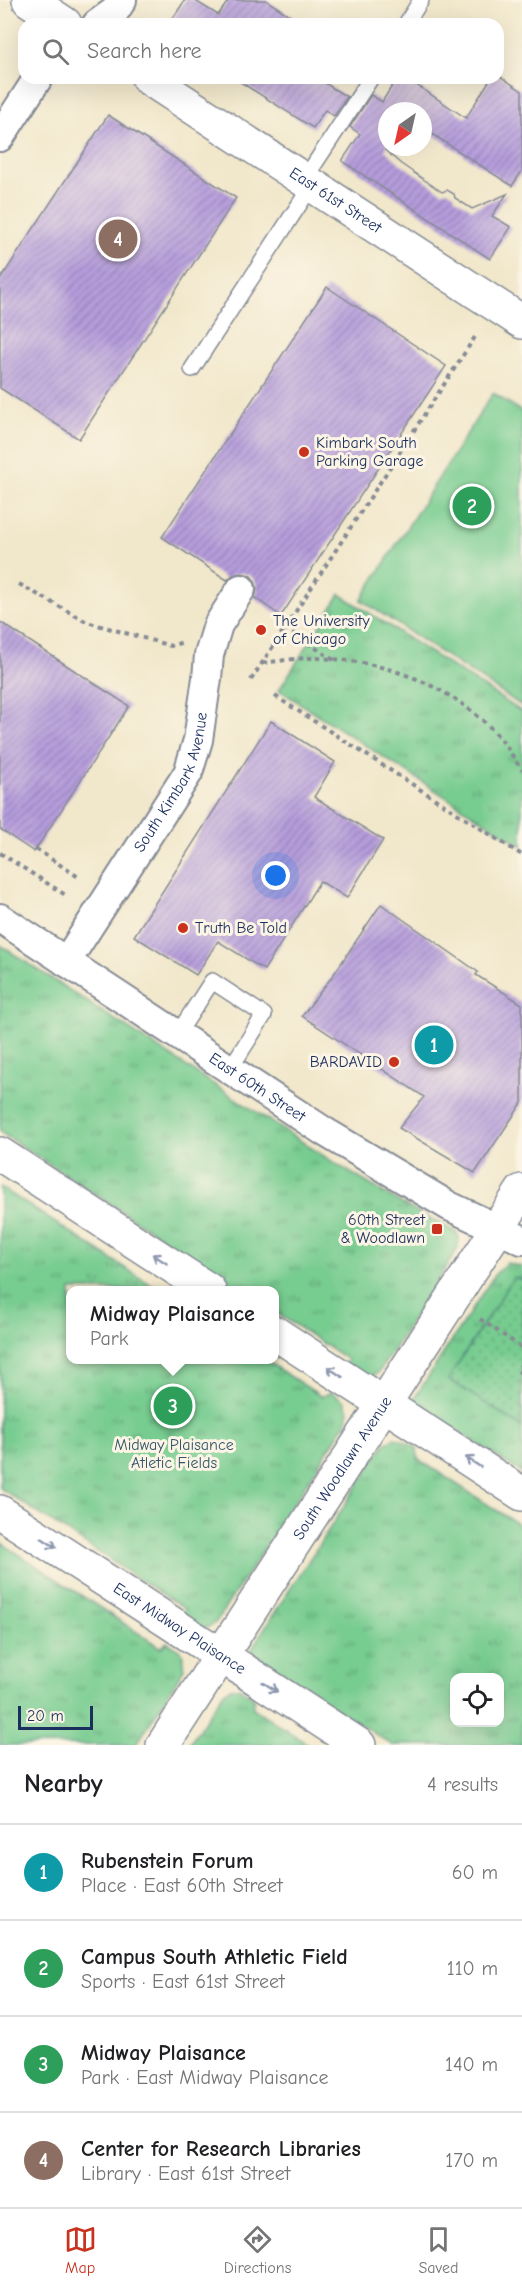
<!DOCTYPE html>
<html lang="en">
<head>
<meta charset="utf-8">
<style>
	body { margin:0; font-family:"Comic Neue",sans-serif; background:#f2f2f2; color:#202124 }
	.controls { position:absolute; right:18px; bottom:18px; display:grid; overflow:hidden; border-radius:12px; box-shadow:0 6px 24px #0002 }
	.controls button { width:54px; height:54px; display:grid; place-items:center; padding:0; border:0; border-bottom:2px solid #e0e0e0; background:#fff; color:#202124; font:30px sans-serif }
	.compass { position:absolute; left:378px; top:102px; width:54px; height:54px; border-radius:50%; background:#fff; box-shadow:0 6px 24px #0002; rotate:214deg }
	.scale { position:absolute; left:18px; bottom:15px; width:75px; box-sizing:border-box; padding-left:6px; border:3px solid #1b2f5e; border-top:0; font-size:16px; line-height:21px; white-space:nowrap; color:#1b2f5e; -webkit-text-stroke:4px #fcf5e5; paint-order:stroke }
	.you { position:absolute; left:276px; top:876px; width:21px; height:21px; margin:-15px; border:4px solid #fff; border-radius:50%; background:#1a73e8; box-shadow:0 0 0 9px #1a73e833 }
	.badge { display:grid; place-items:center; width:39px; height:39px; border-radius:50%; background:#c8321e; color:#fff; font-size:20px; font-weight:700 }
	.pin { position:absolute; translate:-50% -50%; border:3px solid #fff; box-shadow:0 2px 6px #0006 }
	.popup { position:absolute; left:66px; top:1286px; width:213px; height:78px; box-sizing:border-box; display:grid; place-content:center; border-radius:12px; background:#fff; filter:drop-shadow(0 2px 4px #0005); font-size:20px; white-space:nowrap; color:#757577 }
	.popup b { font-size:22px; color:#202124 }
	.popup::after { content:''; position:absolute; left:50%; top:100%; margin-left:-12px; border:12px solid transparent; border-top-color:#fff }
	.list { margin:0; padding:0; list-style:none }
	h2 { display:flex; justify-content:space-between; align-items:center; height:78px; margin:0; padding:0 24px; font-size:26px }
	h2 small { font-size:20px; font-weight:400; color:#757577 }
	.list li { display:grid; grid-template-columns:39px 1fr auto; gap:18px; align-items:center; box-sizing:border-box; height:96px; padding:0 24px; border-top:2px solid #e0e0e0 }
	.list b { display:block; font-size:22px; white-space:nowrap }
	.list p { margin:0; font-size:20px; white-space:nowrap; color:#757577 }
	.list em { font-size:20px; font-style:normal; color:#757577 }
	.icon { flex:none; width:33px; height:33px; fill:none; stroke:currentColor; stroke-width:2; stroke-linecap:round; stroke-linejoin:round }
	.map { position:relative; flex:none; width:522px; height:1745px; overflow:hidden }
	.search { position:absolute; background:#fff; box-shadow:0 6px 24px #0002; left:18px; right:18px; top:18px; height:66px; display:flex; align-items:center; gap:15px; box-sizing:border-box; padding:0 21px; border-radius:18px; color:#757577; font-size:22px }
	.sheet { height:462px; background:#fff }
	nav { display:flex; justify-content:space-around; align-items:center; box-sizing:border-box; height:84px; border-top:2px solid #e0e0e0; background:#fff; font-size:16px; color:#757577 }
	nav a { display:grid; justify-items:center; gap:3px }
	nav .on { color:#c8321e }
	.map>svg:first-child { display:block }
</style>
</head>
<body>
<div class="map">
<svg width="522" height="1745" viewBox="0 0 522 1745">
	<defs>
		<pattern id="grass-tufts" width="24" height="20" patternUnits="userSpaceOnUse" patternTransform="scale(1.5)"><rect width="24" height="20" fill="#77cc90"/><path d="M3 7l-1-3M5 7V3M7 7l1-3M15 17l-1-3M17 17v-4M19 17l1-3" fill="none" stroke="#61a679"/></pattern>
		<pattern id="garden-dots" width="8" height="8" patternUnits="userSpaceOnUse" patternTransform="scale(1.5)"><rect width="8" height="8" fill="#77cc90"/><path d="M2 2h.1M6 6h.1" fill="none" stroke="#61a679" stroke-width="1.8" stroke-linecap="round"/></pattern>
		<pattern id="building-hatch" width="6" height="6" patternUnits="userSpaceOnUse" patternTransform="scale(1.5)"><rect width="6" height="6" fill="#b69ddc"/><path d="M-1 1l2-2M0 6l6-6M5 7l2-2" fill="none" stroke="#9380b6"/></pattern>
	</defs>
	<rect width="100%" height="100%" fill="#fcf5e5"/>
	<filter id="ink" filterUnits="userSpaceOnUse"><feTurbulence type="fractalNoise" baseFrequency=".0167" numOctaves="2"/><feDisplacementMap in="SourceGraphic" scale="12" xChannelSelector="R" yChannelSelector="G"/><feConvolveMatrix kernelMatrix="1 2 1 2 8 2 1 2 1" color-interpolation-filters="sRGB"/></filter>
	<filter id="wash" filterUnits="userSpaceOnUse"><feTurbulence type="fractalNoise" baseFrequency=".008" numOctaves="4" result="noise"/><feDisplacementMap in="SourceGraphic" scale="24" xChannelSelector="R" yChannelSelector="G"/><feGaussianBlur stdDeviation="1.35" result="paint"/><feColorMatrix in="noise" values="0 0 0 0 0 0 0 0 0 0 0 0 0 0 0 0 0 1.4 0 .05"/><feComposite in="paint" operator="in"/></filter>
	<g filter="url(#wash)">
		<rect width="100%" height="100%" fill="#f1e7cb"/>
		<path fill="url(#grass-tufts)" stroke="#497e77" stroke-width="1.5" fill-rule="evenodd" d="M340 594 522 712V846L279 690Z
			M0 945 336 1164 409 1208 456 1232 459 1238 457 1250 379 1372 367 1379 345 1369 347 1359 275 1312V1290H242L0 1132Z
			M0 1187 159 1290H71V1360H265L322 1397 331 1392 344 1401 349 1411 346 1423 216 1622 205 1629 183 1619 185 1609 0 1488Z
			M507 1263 522 1267V1473L441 1420 432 1425 415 1407 413 1400 495 1274Z
			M394 1438 402 1440 417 1448 418 1459 522 1527V1745H392L277 1670 271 1675C259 1666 249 1662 253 1646L384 1445ZM454 1678H500V1722H454Z
			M0 1542 161 1648 167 1642C180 1650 186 1653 184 1669L136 1745H0Z
			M230 1688H239L254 1698 253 1708 309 1745H189L223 1693Z"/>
		<path fill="url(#garden-dots)" stroke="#497e77" stroke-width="1.5" d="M514 1277 522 1280V1427L448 1379Z"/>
		<path fill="#77cc90" stroke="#497e77" stroke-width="1.5" d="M493 393 522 412V706L361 600Z"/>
		<g id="blocks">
			<path fill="url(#building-hatch)" d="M185 0H194L218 15 229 0H266L303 24H169Z
				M498 75 522 91V171L512 186 423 128V111H387V147L385 150 401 164 442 192 447 190 454 194 455 198 472 209 507 194 492 216 511 227 490 259 342 161 360 134 350 127 371 95 382 102 397 78H406L466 118 491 78H498Z
				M234 78H317L347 97 334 116 325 110 313 128Z
				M108 115 236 198 79 439 0 388V280Z
				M327 287 446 366 281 616 255 598 257 589 255 581 250 575 241 573 233 575 227 580 162 537Z
				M0 622 129 706 34 852 0 829Z
				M271 721 335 762 314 797 383 840 347 898 320 881 264 970 218 941 196 975 134 936Z
				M381 904 478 972 476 975 522 1004V1103L475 1173 399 1128 424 1097 302 1016 334 974Z"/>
		</g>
	</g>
	<g filter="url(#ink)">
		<use href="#blocks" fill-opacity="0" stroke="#868b94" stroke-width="1.5"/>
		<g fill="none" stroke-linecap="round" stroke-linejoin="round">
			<defs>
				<path id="service" d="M406 24 421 0
					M304 180 371 78
					M192 369 312 185
					M177 1035 212 981 264 1015 230 1069"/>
				<g id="minor">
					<path d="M97 24 115 11 122 0"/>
					<path d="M0 137 38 78"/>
					<path id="s1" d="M0 918 325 1132 449 1206 522 1240"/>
					<path id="s2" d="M66 962 188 773 198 740 207 678 209 655 218 625 241 589"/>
				</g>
				<g id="tertiary">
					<path d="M29 0 65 24"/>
					<path id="s3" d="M148 78 522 322"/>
					<path d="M0 1154 209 1290"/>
					<path d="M275 1333 522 1494"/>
					<path id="s4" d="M0 1512 359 1745"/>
					<path id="s5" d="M163 1745 522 1191"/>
				</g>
			</defs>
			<use href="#service" stroke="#868b94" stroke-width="18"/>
			<use href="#minor" stroke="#868b94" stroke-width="32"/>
			<use href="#tertiary" stroke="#868b94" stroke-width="36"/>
			<path stroke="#868b94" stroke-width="4" stroke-dasharray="4.5 4.5" stroke-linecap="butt" d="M19 584 87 622 171 646 183 642
				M285 628 334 660
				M263 663C279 661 297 658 313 658 381 659 452 684 498 736 507 746 514 759 522 770
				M251 680 475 337
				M275 696 522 855
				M36 849 80 878
				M0 853 67 896
				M480 1319 522 1348
				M522 1363 518 1371 522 1373"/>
			<use href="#service" stroke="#fff" stroke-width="15"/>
			<use href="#minor" stroke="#fff" stroke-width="28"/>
			<use href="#tertiary" stroke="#fff" stroke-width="33"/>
		</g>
		<defs><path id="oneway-shaft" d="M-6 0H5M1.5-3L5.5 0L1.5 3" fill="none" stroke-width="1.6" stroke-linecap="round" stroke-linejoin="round" transform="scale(1.5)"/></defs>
		<g stroke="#8d97ae">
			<use href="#oneway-shaft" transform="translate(160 1259) rotate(-147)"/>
			<use href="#oneway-shaft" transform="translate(335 1372) rotate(-147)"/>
			<use href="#oneway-shaft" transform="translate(473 1462) rotate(-147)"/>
			<use href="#oneway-shaft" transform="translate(49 1543) rotate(33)"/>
			<use href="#oneway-shaft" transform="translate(270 1687) rotate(33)"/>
		</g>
	</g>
	<g fill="#c8321e" stroke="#fcf5e5" stroke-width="2">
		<circle cx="304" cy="452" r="6"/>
		<circle cx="261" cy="630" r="6"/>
		<circle cx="183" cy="928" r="6"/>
		<circle cx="394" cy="1062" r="6"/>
		<rect x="431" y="1223" width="12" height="12" rx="3"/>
	</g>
	<g text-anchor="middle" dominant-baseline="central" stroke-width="6" stroke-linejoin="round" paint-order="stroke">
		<g font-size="16" fill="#1b2f5e" stroke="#fcf5e5">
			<text stroke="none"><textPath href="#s3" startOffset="224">East 61st Street</textPath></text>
			<text stroke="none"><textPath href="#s2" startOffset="210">South Kimbark Avenue</textPath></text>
			<text stroke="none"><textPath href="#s1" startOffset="308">East 60th Street</textPath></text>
			<text stroke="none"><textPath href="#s5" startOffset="330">South Woodlawn Avenue</textPath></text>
			<text stroke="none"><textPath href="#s4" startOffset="214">East Midway Plaisance</textPath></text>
		</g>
		<g font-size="16" fill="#1b2f5e" stroke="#fcf5e5" text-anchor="start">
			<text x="316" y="443">Kimbark South<tspan x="316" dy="18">Parking Garage</tspan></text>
			<text x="273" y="621">The University<tspan x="273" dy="18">of Chicago</tspan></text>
			<text x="195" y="928">Truth Be Told</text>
			<text x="382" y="1062" text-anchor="end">BARDAVID</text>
			<text x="425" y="1220" text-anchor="end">60th Street<tspan x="425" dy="18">&amp; Woodlawn</tspan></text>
		</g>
		<g font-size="16" fill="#32566a" stroke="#fcf5e5">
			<text x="174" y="1445">Midway Plaisance<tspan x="174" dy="18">Atletic Fields</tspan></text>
		</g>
	</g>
</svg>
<div class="controls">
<button><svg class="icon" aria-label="locate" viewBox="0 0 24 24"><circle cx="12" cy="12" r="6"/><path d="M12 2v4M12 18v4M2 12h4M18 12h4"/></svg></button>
</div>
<svg class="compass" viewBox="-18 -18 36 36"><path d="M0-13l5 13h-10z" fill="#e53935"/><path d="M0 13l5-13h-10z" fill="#757577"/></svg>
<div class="scale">20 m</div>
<div class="you"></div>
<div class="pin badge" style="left:434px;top:1045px;background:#0f9aa8">1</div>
<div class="pin badge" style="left:472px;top:506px;background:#2e9e5b">2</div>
<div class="pin badge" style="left:173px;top:1406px;background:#2e9e5b">3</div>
<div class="popup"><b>Midway Plaisance</b>Park</div>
<div class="pin badge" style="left:118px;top:239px;background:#8d6e63">4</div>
<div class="search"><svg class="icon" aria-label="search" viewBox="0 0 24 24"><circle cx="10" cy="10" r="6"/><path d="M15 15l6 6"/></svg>Search here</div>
</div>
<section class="sheet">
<h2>Nearby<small>4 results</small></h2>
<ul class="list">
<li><span class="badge" style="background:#0f9aa8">1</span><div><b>Rubenstein Forum</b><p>Place · East 60th Street</p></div><em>60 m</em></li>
<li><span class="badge" style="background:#2e9e5b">2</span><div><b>Campus South Athletic Field</b><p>Sports · East 61st Street</p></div><em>110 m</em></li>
<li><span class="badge" style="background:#2e9e5b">3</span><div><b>Midway Plaisance</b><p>Park · East Midway Plaisance</p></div><em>140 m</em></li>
<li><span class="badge" style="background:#8d6e63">4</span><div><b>Center for Research Libraries</b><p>Library · East 61st Street</p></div><em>170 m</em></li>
</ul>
</section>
<nav>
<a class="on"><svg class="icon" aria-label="map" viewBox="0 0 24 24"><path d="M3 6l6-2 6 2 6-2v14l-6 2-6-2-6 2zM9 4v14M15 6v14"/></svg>Map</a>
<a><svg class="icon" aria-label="directions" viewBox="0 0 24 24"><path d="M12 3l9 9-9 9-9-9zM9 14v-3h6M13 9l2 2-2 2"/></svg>Directions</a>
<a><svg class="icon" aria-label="saved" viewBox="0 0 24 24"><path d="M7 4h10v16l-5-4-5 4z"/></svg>Saved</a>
</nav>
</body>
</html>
